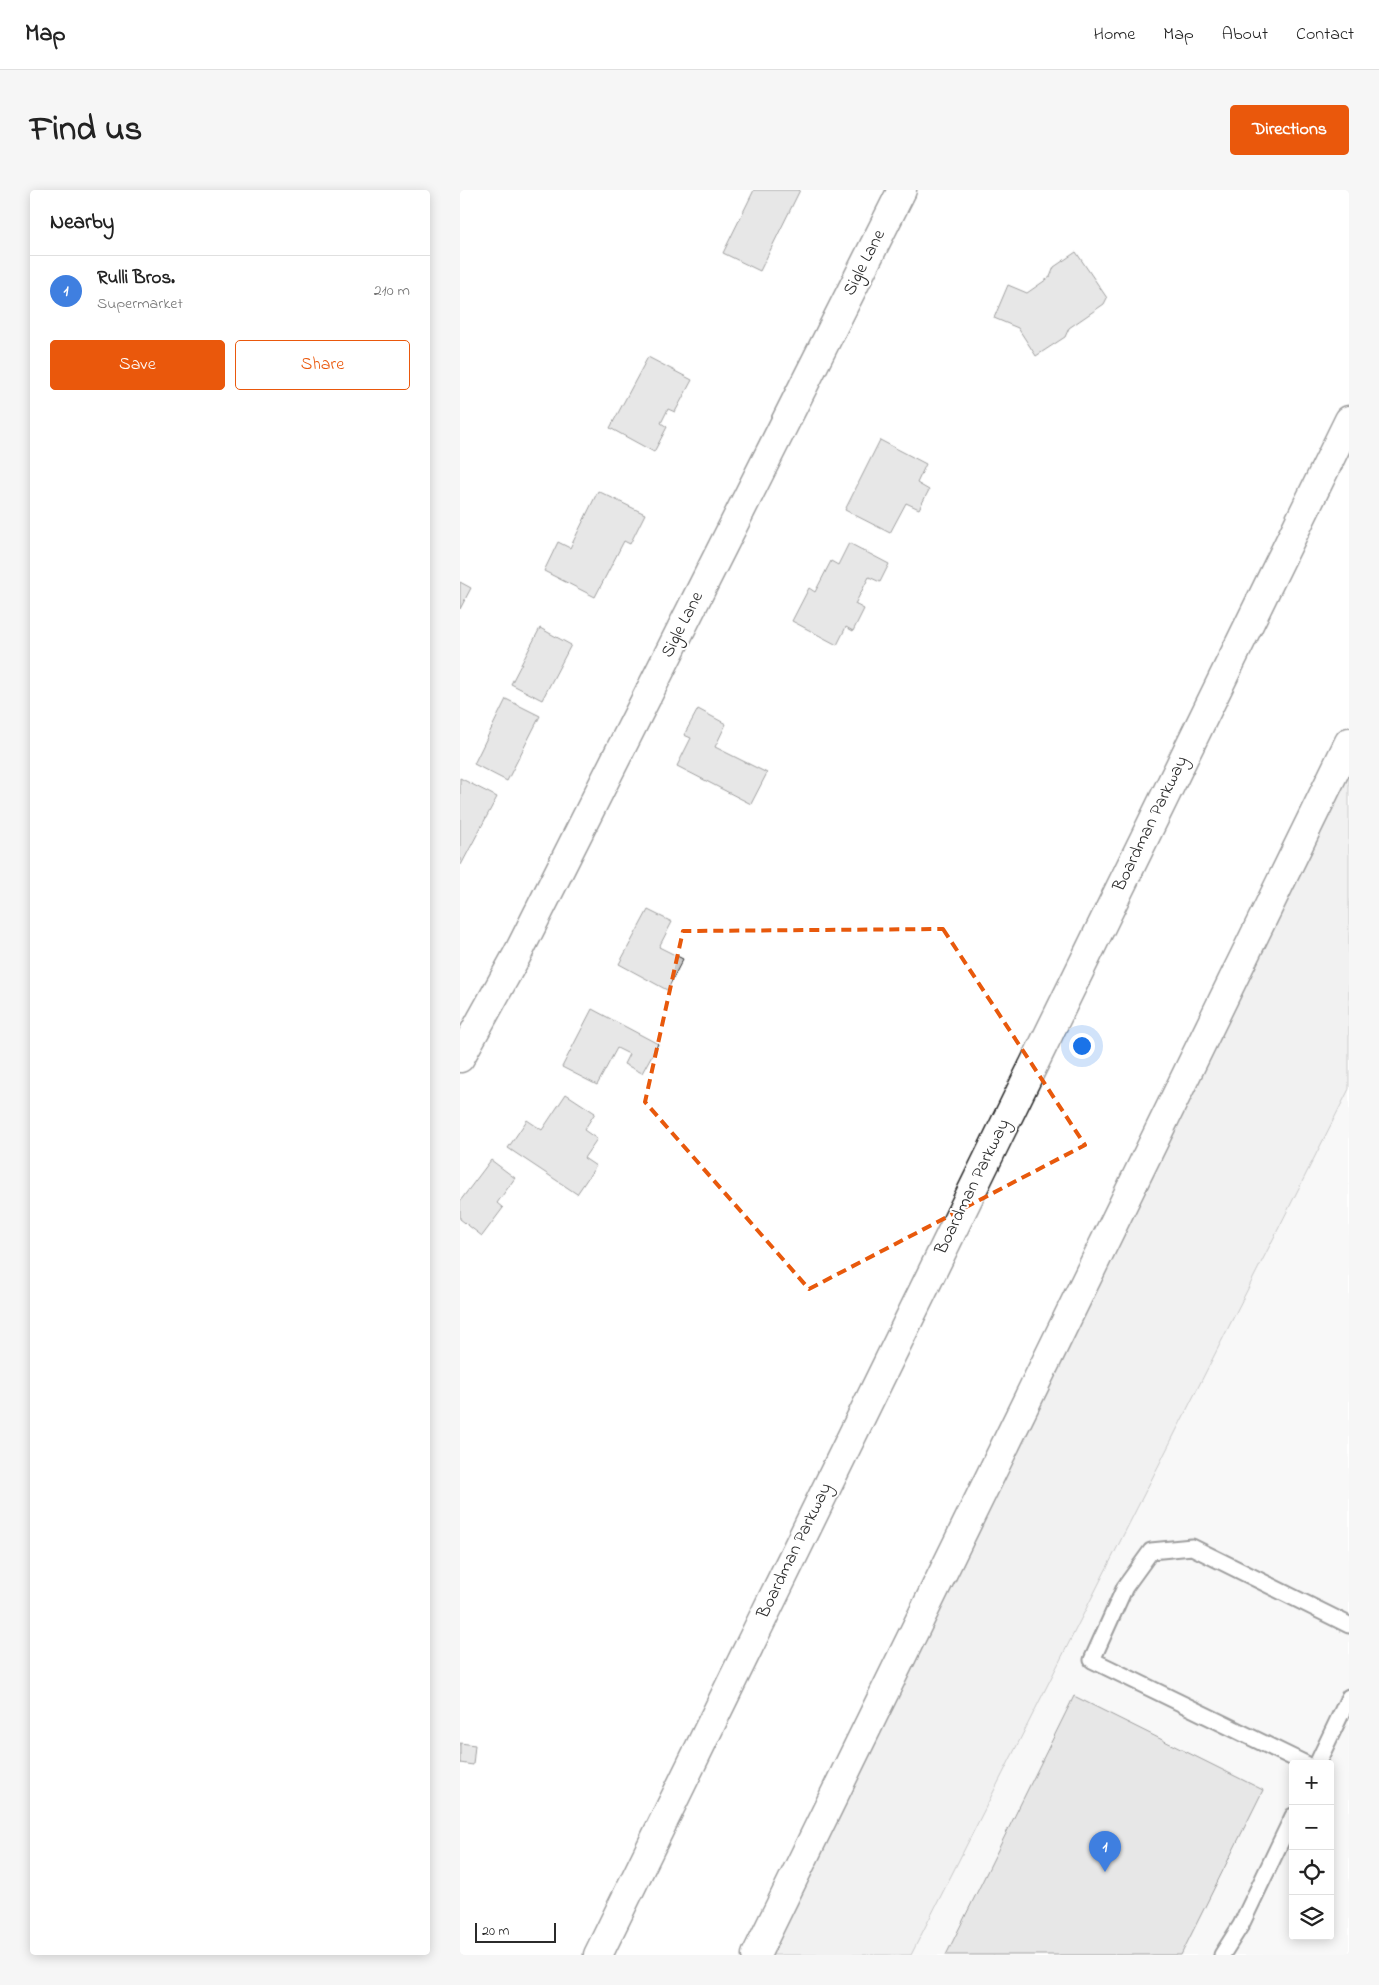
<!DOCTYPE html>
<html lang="en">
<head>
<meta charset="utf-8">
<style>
	body { margin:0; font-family:"Indie Flower",sans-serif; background:#f6f6f6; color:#222 }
	.controls { position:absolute; right:15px; bottom:15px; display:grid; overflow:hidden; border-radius:5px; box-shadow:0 2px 12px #0003 }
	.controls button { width:45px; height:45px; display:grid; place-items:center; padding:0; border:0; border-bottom:1px solid #e0e0e0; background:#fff; color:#222; font:25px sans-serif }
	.scale { position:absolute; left:15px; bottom:12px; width:81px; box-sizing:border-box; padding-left:5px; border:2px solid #2b2b2b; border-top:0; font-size:14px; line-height:18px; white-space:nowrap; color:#2b2b2b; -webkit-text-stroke:4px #fff; paint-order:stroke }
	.you { position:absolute; left:621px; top:855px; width:18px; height:18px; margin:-12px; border:4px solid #fff; border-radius:50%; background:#1a73e8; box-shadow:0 0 0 8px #1a73e833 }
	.badge { display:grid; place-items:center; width:32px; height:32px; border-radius:50%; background:#ea580c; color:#fff; font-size:16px; font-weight:700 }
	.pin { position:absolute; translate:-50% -41px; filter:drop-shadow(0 1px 2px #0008) }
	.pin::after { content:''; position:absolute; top:26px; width:18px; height:15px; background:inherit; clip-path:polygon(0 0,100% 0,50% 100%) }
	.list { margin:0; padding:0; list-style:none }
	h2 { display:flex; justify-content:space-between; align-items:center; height:65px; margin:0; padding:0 20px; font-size:21px }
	h2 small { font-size:16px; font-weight:400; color:#767676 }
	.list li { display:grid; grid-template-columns:32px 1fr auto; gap:15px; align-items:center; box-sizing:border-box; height:70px; padding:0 20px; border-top:1px solid #e0e0e0 }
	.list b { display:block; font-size:19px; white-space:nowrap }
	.list p { margin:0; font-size:16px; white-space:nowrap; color:#767676 }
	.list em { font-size:16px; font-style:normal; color:#767676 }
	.actions { display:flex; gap:10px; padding:15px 20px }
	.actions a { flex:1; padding:11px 0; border:1px solid #ea580c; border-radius:5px; text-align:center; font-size:18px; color:#ea580c }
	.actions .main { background:#ea580c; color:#fff }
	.icon { flex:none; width:28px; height:28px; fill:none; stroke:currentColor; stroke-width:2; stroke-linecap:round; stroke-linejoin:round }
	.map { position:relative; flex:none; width:889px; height:1765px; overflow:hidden; border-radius:5px }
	header { display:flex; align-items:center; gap:30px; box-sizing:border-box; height:70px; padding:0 25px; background:#fff; border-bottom:1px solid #e0e0e0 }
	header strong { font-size:24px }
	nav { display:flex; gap:28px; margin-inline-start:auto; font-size:18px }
	.intro { display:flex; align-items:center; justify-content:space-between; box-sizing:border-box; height:120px; padding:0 30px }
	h1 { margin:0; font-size:35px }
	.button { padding:12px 22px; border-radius:5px; background:#ea580c; color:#fff; font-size:18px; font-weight:700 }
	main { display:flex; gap:30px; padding:0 30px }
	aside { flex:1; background:#fff; border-radius:5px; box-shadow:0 2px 12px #0003 }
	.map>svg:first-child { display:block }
</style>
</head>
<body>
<header>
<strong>Map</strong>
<nav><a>Home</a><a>Map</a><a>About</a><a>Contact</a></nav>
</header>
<div class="intro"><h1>Find us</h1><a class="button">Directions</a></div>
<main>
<aside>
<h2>Nearby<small></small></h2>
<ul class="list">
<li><span class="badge" style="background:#3f7fe0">1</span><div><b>Rulli Bros.</b><p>Supermarket</p></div><em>210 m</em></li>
</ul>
<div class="actions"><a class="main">Save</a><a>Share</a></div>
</aside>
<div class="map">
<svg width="889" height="1765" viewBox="0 0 889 1765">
	<rect width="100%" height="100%" fill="#fff"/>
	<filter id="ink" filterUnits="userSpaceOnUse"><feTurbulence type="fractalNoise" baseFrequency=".02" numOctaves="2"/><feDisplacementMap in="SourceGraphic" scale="10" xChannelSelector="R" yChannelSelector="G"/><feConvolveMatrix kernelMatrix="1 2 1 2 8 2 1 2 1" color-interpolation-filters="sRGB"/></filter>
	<g filter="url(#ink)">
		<path fill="#efefef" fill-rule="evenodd" d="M889 899V1765H451ZM833 1574H870V1746H833Z"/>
		<path fill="#e0e0e0" stroke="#868686" d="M889 552V899L451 1765H296Z"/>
		<path fill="#cbcbcb" stroke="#2b2b2b" d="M294 0H340L300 81 263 63Z
			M616 62 647 108 644 114 609 138 605 147 576 166 558 138 534 128 548 95 567 103 590 87 594 77Z
			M188 167 232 190 215 222 208 219 201 233 207 237 194 262 150 238Z
			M420 250 466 274 457 293 469 300 459 319 446 313 430 343 385 320Z
			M138 301 185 324 170 354 164 351 135 407 84 381 98 352 110 358Z
			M389 353 429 374 420 392 409 387 395 414 404 419 393 441 386 437 377 455 332 431 349 398 355 402 371 371 378 375Z
			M0 392 11 398 0 419Z
			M80 438 111 455 82 510 51 494Z
			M46 509 80 526 47 591 14 574Z
			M238 519 266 534 255 557 307 583 291 614 217 576 231 548 224 545Z
			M0 588 37 607 1 675 0 674Z
			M188 720 212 732 199 757 223 769 207 800 159 774Z
			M132 819 198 854 182 883 164 874 169 864 157 858 137 895 102 877Z
			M106 904 135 923 124 940 137 949 124 968 136 976 117 1004 48 958 67 930 82 940Z
			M31 970 55 988 37 1013 43 1018 22 1046 0 1029V1011Z
			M614 1506 803 1600 721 1765H486Z
			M0 1553 15 1555 13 1575 0 1573Z"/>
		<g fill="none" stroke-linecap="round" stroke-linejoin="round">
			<defs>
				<path id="lane" d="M846 1574 632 1470 665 1397 691 1361 732 1357 889 1435
					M857 1574 889 1507
					M762 1765 781 1735 833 1626"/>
				<path id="street" d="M0 868 57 765 442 0"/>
				<path id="highway" d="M138 1765 889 230
					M296 1765 889 552"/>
			</defs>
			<use href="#lane" stroke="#2b2b2b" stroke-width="19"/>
			<use href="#street" stroke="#2b2b2b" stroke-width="31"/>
			<use href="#highway" stroke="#2b2b2b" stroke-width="31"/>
			<use href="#lane" stroke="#fff" stroke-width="15"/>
			<use href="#street" stroke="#fff" stroke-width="28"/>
			<use href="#highway" stroke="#fff" stroke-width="28"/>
		</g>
	</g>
	<path d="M0 0H889V1765H0ZM483 739 625 955 349 1099 185 912 223 741Z" fill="#fff" fill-opacity=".55" fill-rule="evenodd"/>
	<path fill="none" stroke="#e8590c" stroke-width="4" stroke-dasharray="10 6" stroke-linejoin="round" d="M483 739 625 955 349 1099 185 912 223 741Z"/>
	<g text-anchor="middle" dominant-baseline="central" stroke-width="4" stroke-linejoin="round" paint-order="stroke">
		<g font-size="18" fill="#2b2b2b" stroke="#fff">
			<text transform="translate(405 73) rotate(-63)">Sigle Lane</text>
			<text transform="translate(223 435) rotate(-63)">Sigle Lane</text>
			<text transform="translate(691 634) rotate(-64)">Boardman Parkway</text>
			<text transform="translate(513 997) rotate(-64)">Boardman Parkway</text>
			<text transform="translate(335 1361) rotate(-64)">Boardman Parkway</text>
		</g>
	</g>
</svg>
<div class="controls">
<button>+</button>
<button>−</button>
<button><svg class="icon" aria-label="locate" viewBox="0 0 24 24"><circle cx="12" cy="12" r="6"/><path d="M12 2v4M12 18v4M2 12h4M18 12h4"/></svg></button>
<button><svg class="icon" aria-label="layers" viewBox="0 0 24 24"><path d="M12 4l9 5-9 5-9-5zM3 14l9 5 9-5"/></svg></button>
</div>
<div class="scale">20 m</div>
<div class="you"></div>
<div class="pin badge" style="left:645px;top:1682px;background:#3f7fe0">1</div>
</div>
</main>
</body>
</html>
